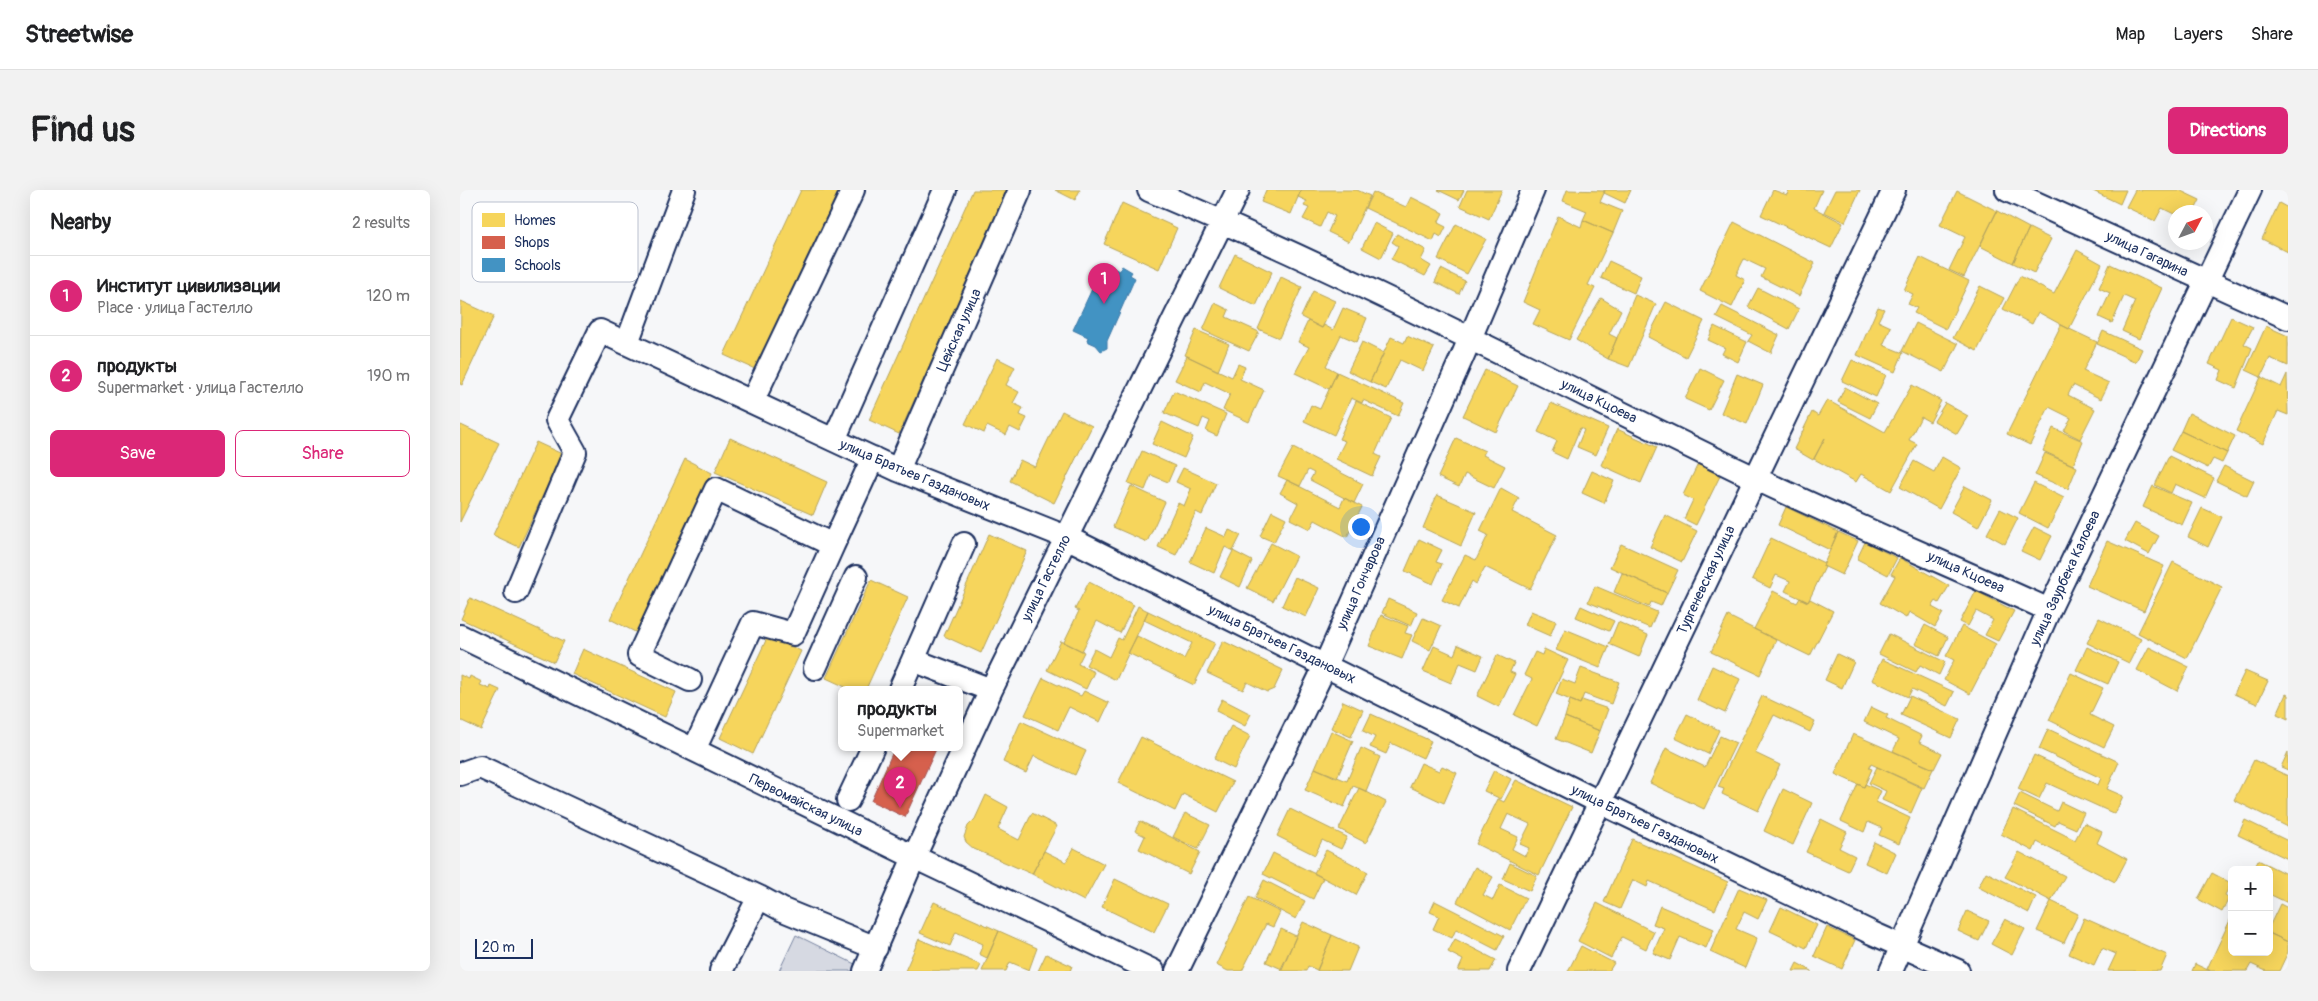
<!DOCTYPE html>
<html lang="en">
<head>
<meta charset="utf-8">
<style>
	body { margin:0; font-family:Pangolin,sans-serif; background:#f2f2f2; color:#202124 }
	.controls { position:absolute; right:15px; bottom:15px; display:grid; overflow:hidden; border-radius:8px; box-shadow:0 5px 20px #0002 }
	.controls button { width:45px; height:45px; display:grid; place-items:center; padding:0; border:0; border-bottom:1px solid #e0e0e0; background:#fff; color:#202124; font:25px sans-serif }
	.compass { position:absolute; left:1708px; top:15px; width:45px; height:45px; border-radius:50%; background:#fff; box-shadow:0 5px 20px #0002; rotate:49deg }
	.scale { position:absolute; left:15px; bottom:12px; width:58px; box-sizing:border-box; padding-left:5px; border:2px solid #1b2f5e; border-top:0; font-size:14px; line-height:18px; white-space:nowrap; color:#1b2f5e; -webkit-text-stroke:4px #fff; paint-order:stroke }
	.you { position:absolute; left:900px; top:336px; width:18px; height:18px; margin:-12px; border:4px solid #fff; border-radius:50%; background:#1a73e8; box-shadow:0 0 0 8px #1a73e833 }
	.badge { display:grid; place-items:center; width:32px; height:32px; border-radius:50%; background:#db2777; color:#fff; font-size:16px; font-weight:700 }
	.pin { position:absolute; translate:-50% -41px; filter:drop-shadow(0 1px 2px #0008) }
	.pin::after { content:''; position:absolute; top:26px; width:18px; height:15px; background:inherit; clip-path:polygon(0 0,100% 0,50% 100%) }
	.popup { position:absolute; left:378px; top:496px; width:125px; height:65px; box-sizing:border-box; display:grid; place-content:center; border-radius:8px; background:#fff; filter:drop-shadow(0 1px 4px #0005); font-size:16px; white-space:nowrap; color:#757577 }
	.popup b { font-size:19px; color:#202124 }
	.popup::after { content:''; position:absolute; left:50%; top:100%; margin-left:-10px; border:10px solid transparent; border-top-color:#fff }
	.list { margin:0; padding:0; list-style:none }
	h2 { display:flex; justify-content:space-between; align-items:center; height:65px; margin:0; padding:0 20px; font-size:21px }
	h2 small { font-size:16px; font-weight:400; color:#757577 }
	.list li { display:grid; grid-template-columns:32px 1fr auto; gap:15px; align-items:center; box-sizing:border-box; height:80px; padding:0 20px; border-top:1px solid #e0e0e0 }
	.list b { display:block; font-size:19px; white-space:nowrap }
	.list p { margin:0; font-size:16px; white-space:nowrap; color:#757577 }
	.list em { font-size:16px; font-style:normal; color:#757577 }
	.actions { display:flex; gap:10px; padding:15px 20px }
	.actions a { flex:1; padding:11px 0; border:1px solid #db2777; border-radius:8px; text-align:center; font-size:18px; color:#db2777 }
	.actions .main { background:#db2777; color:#fff }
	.map { position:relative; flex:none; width:1828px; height:781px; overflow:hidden; border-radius:8px }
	header { display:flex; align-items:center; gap:30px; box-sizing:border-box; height:70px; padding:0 25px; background:#fff; border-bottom:1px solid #e0e0e0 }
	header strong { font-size:24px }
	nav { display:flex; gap:28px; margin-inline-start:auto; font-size:18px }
	.intro { display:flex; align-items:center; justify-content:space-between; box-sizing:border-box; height:120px; padding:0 30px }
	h1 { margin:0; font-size:35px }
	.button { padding:12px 22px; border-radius:8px; background:#db2777; color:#fff; font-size:18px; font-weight:700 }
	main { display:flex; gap:30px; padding:0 30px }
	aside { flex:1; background:#fff; border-radius:8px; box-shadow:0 5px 20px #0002 }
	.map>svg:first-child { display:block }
</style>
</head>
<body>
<header>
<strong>Streetwise</strong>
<nav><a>Map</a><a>Layers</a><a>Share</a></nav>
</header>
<div class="intro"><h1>Find us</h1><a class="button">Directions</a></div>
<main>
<aside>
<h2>Nearby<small>2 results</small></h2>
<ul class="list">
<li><span class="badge">1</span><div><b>Институт цивилизации</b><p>Place · улица Гастелло</p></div><em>120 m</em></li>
<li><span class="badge">2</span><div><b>продукты</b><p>Supermarket · улица Гастелло</p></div><em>190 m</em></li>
</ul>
<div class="actions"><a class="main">Save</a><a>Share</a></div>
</aside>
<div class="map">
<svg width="1828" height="781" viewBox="0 0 1828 781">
	<rect width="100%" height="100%" fill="#f6f7f9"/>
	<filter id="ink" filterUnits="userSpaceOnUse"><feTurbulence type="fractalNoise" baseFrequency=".02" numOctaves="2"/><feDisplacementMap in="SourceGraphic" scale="10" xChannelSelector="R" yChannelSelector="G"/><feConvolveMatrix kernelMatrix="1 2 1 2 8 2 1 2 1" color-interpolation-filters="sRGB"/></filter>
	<g filter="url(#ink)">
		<path fill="#d6d9e2" stroke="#7884a0" d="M336 745 407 780V781H319Z"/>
		<path fill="#f6d55c" stroke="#b4a35d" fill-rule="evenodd" d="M341 0H379L295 179 264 165Z
			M513 0H549L439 244 409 230Z
			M595 0H620L615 10Z
			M806 0H841L831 24 801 12Z
			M841 0H897L910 6 889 52 868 42 875 26 867 22 860 37 843 29 849 18 844 16 847 11 838 7Z
			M978 0H1004L999 10Z
			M1007 0H1042L1029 29 1000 16Z
			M1107 0 1145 1 1140 12 1162 21 1153 43 1123 30 1127 21 1103 11Z
			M1144 0H1171L1165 13 1144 3Z
			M1313 0 1327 5 1329 0H1362L1354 18 1383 33 1371 58 1301 25Z
			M1375 0H1400L1385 32 1364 22Z
			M1631 0H1666L1660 14Z
			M1675 0H1719L1740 10 1734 22H1716V25L1702 18 1695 31 1666 17Z
			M1497 1 1537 21 1504 87 1489 80 1505 47 1480 35Z
			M913 2 946 17 951 7 983 23 978 33 986 37 981 47 976 44 973 51 905 18Z
			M662 13 717 38 699 79 644 54Z
			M1819 13 1828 18V62L1802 49Z
			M1537 21 1569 38 1553 73 1520 56Z
			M1098 26 1121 37 1123 30 1153 43 1128 95 1135 98 1109 150 1073 134 1080 120 1063 112Z
			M1274 32 1355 73 1339 106 1301 87 1305 79 1284 69 1276 85 1285 90 1272 117 1240 101Z
			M914 33 933 43 921 68 902 58Z
			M996 34 1026 49 1007 84 978 69Z
			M1569 38 1591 49 1574 83 1553 73Z
			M937 44 966 60 961 70 971 76 965 86 931 69 938 56 932 52Z
			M1617 60 1642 74 1609 139 1578 122 1572 134 1543 119 1560 86 1594 104Z
			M775 64 812 82 796 116 759 98Z
			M1460 67 1509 91 1486 139 1454 123 1457 118 1448 114 1453 104 1444 100Z
			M1149 71 1181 86 1174 103 1141 88Z
			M1650 74 1702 98 1679 149 1662 141 1675 111 1664 106 1652 133 1639 127 1650 103 1639 98Z
			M981 79 1005 91 999 104 975 92Z
			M821 87 842 97 819 148 798 139Z
			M1520 96 1544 108 1517 161 1493 148Z
			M1298 98 1339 119 1329 139 1288 117Z
			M853 101 875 111 862 138 841 127Z
			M1175 105 1196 114 1169 177 1148 169Z
			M1141 108 1161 120 1149 144 1157 148 1148 169 1116 150Z
			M1 111 34 126 2 195 0 194Z
			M1206 112 1244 131 1226 167 1188 147Z
			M755 113 769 120 766 127 799 142 789 161 743 140Z
			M1262 116 1319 145 1311 163 1288 151 1292 145 1256 127Z
			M1418 117 1424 119 1418 131 1431 137 1423 155 1443 163 1435 182 1397 165Z
			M883 118 907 128 897 152 881 145 866 176 877 182 869 199 835 183 849 157 838 152 848 131 862 138 864 135 873 140Z
			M1771 127 1793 137 1784 154 1792 158 1776 198 1758 190 1762 180 1749 174Z
			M1456 133 1498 154 1484 182 1442 161Z
			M1601 135 1637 152 1623 181 1649 193 1641 209 1613 195 1608 205 1635 219 1620 249 1604 241 1611 228 1589 217 1570 255 1547 244Z
			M1254 136 1287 152 1278 172 1262 164 1265 158 1248 150Z
			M1806 136 1828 146V176L1810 168 1801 187 1786 180Z
			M736 140 769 154 758 181 725 165Z
			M1643 141 1682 159 1676 172 1637 154Z
			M947 146 974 158 963 181 940 170 926 199 910 192 931 147 944 153Z
			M902 152 924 163 910 192 888 181Z
			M727 166 772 187 778 174 785 177 780 189 804 200 789 232 763 220 770 204 745 192 741 202 715 190Z
			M537 168 555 177 546 195 559 202 553 213 563 218 560 225 567 228 560 242 550 237 546 245 527 236 524 243 505 234Z
			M1392 170 1426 185 1416 207 1382 191Z
			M1240 178 1264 190 1249 220 1225 209Z
			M1025 180 1058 196 1036 242 1003 226Z
			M877 182 944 213 938 226 903 210 902 213 891 208 874 245 844 231 851 215 860 219Z
			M1277 184 1303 195 1287 234 1261 223Z
			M1827 184 1828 225 1818 221 1803 254 1776 241 1801 187 1821 197Z
			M1452 195 1481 211 1470 232 1461 227 1449 250 1457 254 1431 301 1401 284 1396 292 1354 269 1365 248 1353 270 1334 259 1352 222 1358 226 1367 210 1425 242Z
			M1385 197 1417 214 1410 228 1378 212Z
			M714 201 766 224 757 246 746 241 750 231 743 228 739 238 704 223Z
			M896 211 931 228 915 264 921 267 912 286 876 269 885 251 879 249Z
			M1091 213 1148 238 1136 265 1117 257 1124 240 1120 238 1107 269 1092 262 1097 251 1078 242Z
			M1485 213 1508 226 1497 244 1474 231Z
			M602 221 632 236 594 313 550 291 560 270 575 277Z
			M1729 223 1775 246 1767 263 1721 241Z
			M702 232 733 247 724 268 692 254Z
			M1 235 39 253 0 332V237Z
			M1593 238 1623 251 1613 275 1583 261Z
			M1157 239 1197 257 1181 293 1141 275Z
			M1721 241 1767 263 1762 273 1753 269 1748 278 1711 260Z
			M270 248 367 292 353 325 255 282Z
			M996 248 1025 261 1023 265 1045 276 1034 298 1005 284 999 297 978 287Z
			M76 252 102 264 59 357 33 345Z
			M833 258 903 294 894 313 850 290 854 283 848 280 840 296 818 286Z
			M682 261 715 276 708 292 691 285 685 300 668 293Z
			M1585 263 1617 277 1608 299 1575 285Z
			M1709 266 1754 288 1745 308 1715 294 1711 303 1695 295Z
			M1482 267 1501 278 1479 319 1440 297 1454 271 1474 282Z
			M225 269 252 283 179 444 150 429Z
			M1238 274 1260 286 1236 335 1224 329 1233 310 1223 305Z
			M1764 276 1794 291 1787 306 1756 291Z
			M723 278 756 293 742 325 736 322 716 365 698 357 718 313 724 316 731 299 716 292Z
			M1132 281 1154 291 1144 313 1122 303Z
			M827 290 880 317 884 308 902 317 887 347 855 330 850 339 830 329 838 313 820 303Z
			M1574 293 1604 308 1588 338 1559 323Z
			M671 296 705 312 687 352 653 337Z
			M1505 296 1532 310 1518 337 1491 322Z
			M1693 296 1732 313 1722 335 1683 317Z
			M1041 298 1059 308 1052 322 1097 345 1070 399 1025 377 1016 394 1012 391 999 418 982 410 1005 365 1016 370 1028 345 1020 341Z
			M977 305 1016 322 1001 356 963 338Z
			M1326 317 1378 342 1370 360 1318 335Z
			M1742 318 1762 327 1748 357 1728 347Z
			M1540 319 1558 328 1545 354 1527 344Z
			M812 321 826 328 814 352 800 346Z
			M1205 325 1237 341 1222 372 1190 357Z
			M1675 333 1699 346 1689 364 1665 351Z
			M1574 337 1592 346 1580 370 1561 361Z
			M746 338 766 347 769 340 781 345 773 361 765 357 754 383 730 372Z
			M1378 342 1398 351 1382 385 1363 376Z
			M529 344 567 361 521 463 484 446Z
			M1311 348 1364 373 1363 376 1365 377 1348 412 1325 401 1330 391 1316 385 1310 398 1292 389Z
			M959 349 982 360 976 372 982 374 973 394 945 381Z
			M1647 351 1704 376 1684 421 1627 396Z
			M1405 352 1437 368 1428 385 1397 369Z
			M811 353 836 366 813 411 787 398Z
			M1161 354 1218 380 1207 403 1150 377Z
			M773 361 792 371 780 397 760 387Z
			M1440 368 1489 396 1479 413 1476 411 1472 417 1483 423 1475 437 1449 422 1446 428 1420 413 1435 386 1431 384Z
			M1713 372 1762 397 1727 468 1678 443Z
			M1162 383 1207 403 1201 416 1191 412 1189 417 1154 402Z
			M835 387 859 398 846 427 822 416Z
			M411 390 448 407 406 499H390L366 488Z
			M629 392 674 415 660 443 637 431 622 461 604 452 619 421 615 419Z
			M1135 396 1197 422 1190 438 1128 412Z
			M1313 401 1337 413 1340 408 1348 412 1350 409 1373 421 1350 466 1294 439Z
			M1516 401 1554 421 1538 451 1525 445 1533 430 1516 421 1508 436 1500 432Z
			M10 408 104 451 94 472 1 429Z
			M928 409 957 422 951 436 922 423Z
			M678 416 688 421 656 490 626 475 634 459 649 467 658 448 662 450Z
			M1121 416 1154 431 1149 441 1116 427Z
			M688 421 755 453 734 495 668 463 677 446 724 469 732 453 684 430Z
			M1071 421 1096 431 1090 446 1065 435Z
			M921 425 948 436 945 443 952 445 942 469 909 456Z
			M1268 426 1316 450 1300 485 1251 462Z
			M963 428 981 436 970 460 952 451Z
			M1639 428 1681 449 1669 473 1627 453Z
			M1158 432 1188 445 1179 467 1149 454Z
			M1465 435 1488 447 1479 466 1455 454Z
			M1502 436 1536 454 1510 504 1484 490 1494 470 1486 466Z
			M1105 439 1149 457 1140 478 1096 460Z
			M1429 444 1485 472 1479 485 1460 475 1456 482 1419 464Z
			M308 446 341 461 293 564 260 548Z
			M601 451 624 462 618 474 634 482 626 499 587 480Z
			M763 451 823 480 814 499 807 502 787 492 783 500 747 483Z
			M998 455 1023 466 1017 480 1000 473 991 493 963 481 974 456 994 465Z
			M1627 457 1658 472 1648 494 1616 480Z
			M1689 457 1729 477 1717 501 1677 480Z
			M123 459 216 502 205 527 112 484Z
			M1084 459 1108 470 1077 536 1054 525 1072 489 1064 485 1075 462 1082 465Z
			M1377 464 1394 472 1382 498 1365 490Z
			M1037 465 1054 473 1050 482 1055 484 1039 517 1017 506Z
			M1422 469 1494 502 1487 516 1452 499 1448 507 1412 490Z
			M1252 476 1280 489 1265 523 1237 510Z
			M1121 478 1159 492 1151 514 1124 504 1120 514 1096 504 1102 489 1115 494Z
			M1785 481 1808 491 1797 514 1774 504Z
			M1611 483 1643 498 1630 525 1654 537 1644 557 1589 530Z
			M0 485 9 489 10 486 22 492 20 495 30 499 31 496 40 500 21 540 0 530Z
			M583 488 621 506 624 501 649 513 640 532 609 517 598 540 565 525Z
			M1826 504 1828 505V529L1817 524Z
			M1302 506 1355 531 1350 542 1314 525 1295 563 1320 575 1298 621 1262 604 1264 599 1258 597Z
			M1450 506 1500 529 1491 548 1441 525Z
			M762 509 791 524 785 536 756 521Z
			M1110 510 1120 514 1122 510 1148 519 1140 541 1105 527Z
			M883 511 903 520 891 547 871 538Z
			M1411 517 1428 525 1426 528 1462 546 1459 552 1482 563 1474 579 1433 561 1439 549 1404 532Z
			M911 524 971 551 963 568 931 553 926 564 910 557 915 547 903 541Z
			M1227 524 1259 540 1248 564 1215 548Z
			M1105 527 1140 541 1131 563 1096 549Z
			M561 531 626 561 615 585 574 566 566 583 543 572Z
			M771 536 790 546 774 579 754 569Z
			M1588 539 1659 572 1647 599 1663 606 1655 624 1587 593 1579 609 1558 599 1574 565 1638 595 1641 588 1579 559Z
			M871 541 893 551 877 588 855 578Z
			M1393 544 1473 579 1464 598 1411 574 1409 578 1412 579 1404 597 1375 584Z
			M1260 546 1276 553 1244 619 1190 593 1206 558 1245 577Z
			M681 547 773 592 758 622 723 604 715 621 658 593Z
			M901 558 920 567 906 601 893 596 884 617 845 600 855 578 887 591Z
			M1828 562V580L1821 577Z
			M1794 570 1828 586V637L1774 610Z
			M961 573 979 581 982 576 997 583 984 613 950 597Z
			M1417 577 1462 598 1451 623 1422 610 1426 601 1409 593Z
			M1034 580 1051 589 1041 609 1024 601Z
			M1056 590 1112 617 1079 685 1016 654 1038 609 1044 612ZM1048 624 1070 634 1060 654 1069 658 1065 666 1052 659 1058 647 1041 639Z
			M1398 594 1404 597 1405 594 1421 601 1416 612 1450 628 1439 654 1419 645 1422 638 1408 632 1404 642 1381 631Z
			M899 598 926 612 906 653 879 639Z
			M1323 599 1352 613 1333 655 1304 641Z
			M1560 603 1597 621 1601 612 1624 623 1616 639 1598 631 1595 636 1554 616Z
			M526 605 548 617 538 639 559 650 572 623 597 636 572 684 514 659 506 652 504 647 508 636 515 629Z
			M830 619 887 647 881 659 862 650 855 665 817 646Z
			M1553 619 1615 650 1624 633 1642 642 1637 653 1667 669 1655 692 1577 652 1573 661 1541 644Z
			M725 623 750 635 738 659 713 647Z
			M1361 629 1387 642 1379 658 1395 666 1388 681 1346 662Z
			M1785 630 1828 651V669L1778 645Z
			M680 631 740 662 729 684 679 659 685 646 675 641Z
			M1172 649 1268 692 1255 720 1189 691 1187 697 1173 690 1160 719 1144 712Z
			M1414 652 1436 663 1427 683 1405 673Z
			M614 658 644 674 624 711 572 684 584 661 606 672Z
			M866 660 908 682 896 705 854 683Z
			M1559 662 1605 686 1591 711 1545 687Z
			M813 663 863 688 853 709 803 684Z
			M1798 670 1828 685V713L1809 704V680H1793Z
			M1050 673 1077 686 1070 701 1043 689Z
			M1015 677 1033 687 1023 705 1033 710 1040 695 1066 708 1050 740 997 712Z
			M1526 682 1576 707 1569 723 1518 697Z
			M1752 683 1771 693 1765 705 1769 708 1762 722 1738 709Z
			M655 689 708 714 694 742 642 717Z
			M804 690 845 711 836 729 795 708Z
			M1279 698 1307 710 1298 729 1284 722 1276 739 1297 748 1285 778 1250 762Z
			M789 707 820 722 813 737 806 734 782 781H768L756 775Z
			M975 711 1044 746 1037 760 996 739 992 748 973 739 979 726 970 722Z
			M1591 711 1618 724 1604 753 1577 741Z
			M474 712 539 741 527 768 519 764 523 754 496 742 490 756 460 743Z
			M1137 713 1194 742 1186 759 1162 747 1151 768 1118 751Z
			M1820 714 1828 718V752L1809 743V737Z
			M1200 716 1254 739 1246 758 1220 747 1210 770 1193 763 1204 738 1193 734Z
			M1321 717 1357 735 1346 758 1310 741Z
			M1507 721 1529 731 1519 751 1498 741Z
			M1772 726V762H1809V743L1828 752V762L1819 781H1806L1791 774 1787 781H1751L1747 779Z
			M1624 728 1707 765 1700 781H1648L1656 764 1642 758 1634 775 1609 764Z
			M1545 729 1565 739 1552 765 1531 754Z
			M843 732 872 745 857 780 848 776 846 781H820Z
			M1367 737 1395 750 1382 779 1354 766Z
			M821 739 836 746 822 779 806 772Z
			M539 741 577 758 569 780 550 772 546 781H522Z
			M872 745 898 757 888 781H857Z
			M459 749 521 775 518 781H445Z
			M995 749 1036 770 1030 781H998L1003 770 988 762Z
			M1121 756 1154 773 1149 781H1108Z
			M586 764 612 776 610 781H578Z
			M1337 773 1352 781H1333Z
			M1735 774 1750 781H1732Z"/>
		<path fill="#d6604d" stroke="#9e5152" d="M435 557H477L445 627 411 611Z"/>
		<path fill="#4393c3" stroke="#3775a5" d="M644 73 659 81 662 76 672 82 670 85 675 88 647 151V158L641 161 636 155 627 151 628 147 613 140Z"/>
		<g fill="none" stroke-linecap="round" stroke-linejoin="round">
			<defs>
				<path id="minor" d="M689 0C890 85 1084 186 1280 281 1381 330 1486 373 1589 420
					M1547 0 1828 128
					M167 153 224 0
					M292 212 393 0
					M374 250 485 0
					M438 280 560 0
					M56 402 115 262 97 230 140 141 438 280 606 347 1129 607 1412 743 1498 781
					M0 446 454 667 693 781
					M453 470 504 354
					M355 478 396 387
					M230 490 179 465 256 299 373 355 413 268
					M440 499 453 470 531 500
					M234 560 293 433 333 444 373 355
					M0 584 20 577 299 707 323 720 416 758
					M388 610 413 557
					M261 781 299 707
					M405 781 454 667 531 500 778 0
					M717 781 859 489 1003 165 1073 0
					M1059 781C1183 520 1307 259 1434 0
					M1431 781 1589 420 1790 0"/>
			</defs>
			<use href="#minor" stroke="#1b2f5e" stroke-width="26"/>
			<use href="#minor" stroke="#fff" stroke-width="22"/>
		</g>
	</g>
	<g text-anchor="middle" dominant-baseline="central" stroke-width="5" stroke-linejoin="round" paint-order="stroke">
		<g font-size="14" fill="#1b2f5e" stroke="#fff">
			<text transform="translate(1687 64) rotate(25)">улица Гагарина</text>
			<text transform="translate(499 140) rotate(-66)">Цейская улица</text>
			<text transform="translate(1139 211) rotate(26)">улица Кцоева</text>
			<text transform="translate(455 285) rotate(23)">улица Братьев Газдановых</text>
			<text transform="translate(1506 382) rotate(24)">улица Кцоева</text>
			<text transform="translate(586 388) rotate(-64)">улица Гастелло</text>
			<text transform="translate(1605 388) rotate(-65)">улица Заурбека Калоева</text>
			<text transform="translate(1246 390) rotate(-65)">Тургеневская улица</text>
			<text transform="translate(901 393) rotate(-66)">улица Гончарова</text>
			<text transform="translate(822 454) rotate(26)">улица Братьев Газдановых</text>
			<text transform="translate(346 615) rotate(26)">Первомайская улица</text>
			<text transform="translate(1185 634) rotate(26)">улица Братьев Газдановых</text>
		</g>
	</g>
	<rect x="12" y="12" width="166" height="80" rx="8" fill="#fff" stroke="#bbc1cf" stroke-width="1"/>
	<rect x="22" y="23" width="23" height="14" fill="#f6d55c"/>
	<rect x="22" y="46" width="23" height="13" fill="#d6604d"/>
	<rect x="22" y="68" width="23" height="14" fill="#4393c3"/>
	<g font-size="14" fill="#1b2f5e">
		<text x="54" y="35">Homes</text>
		<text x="54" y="57">Shops</text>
		<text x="54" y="80">Schools</text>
	</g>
</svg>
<div class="controls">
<button>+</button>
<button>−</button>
</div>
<svg class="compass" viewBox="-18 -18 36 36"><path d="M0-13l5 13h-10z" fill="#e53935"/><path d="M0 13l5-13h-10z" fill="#757577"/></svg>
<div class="scale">20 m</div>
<div class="you"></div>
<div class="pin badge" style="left:644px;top:114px">1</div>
<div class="pin badge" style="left:440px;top:618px">2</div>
<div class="popup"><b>продукты</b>Supermarket</div>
</div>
</main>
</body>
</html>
